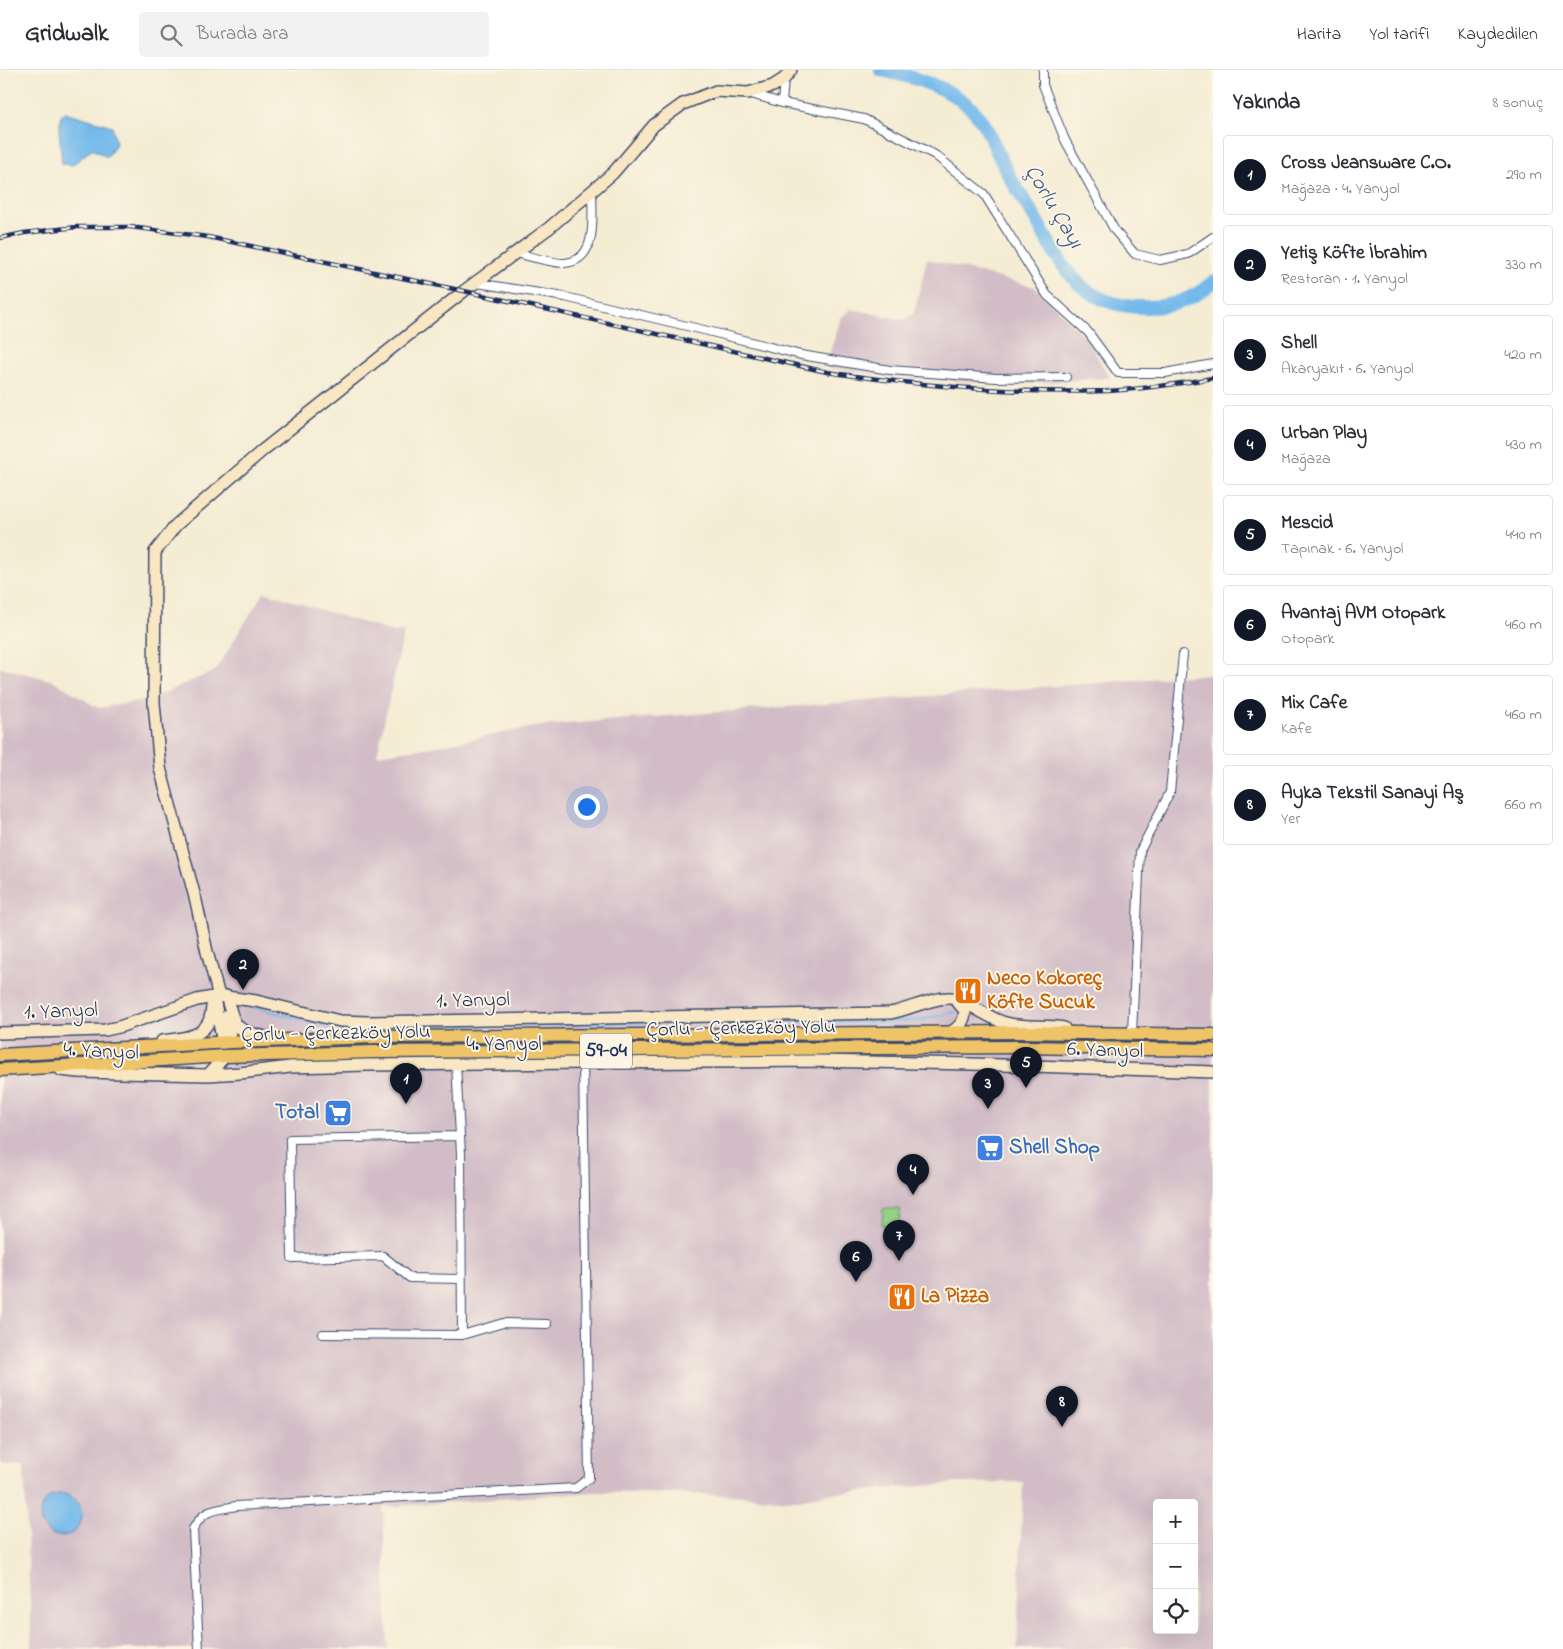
<!DOCTYPE html>
<html lang="tr">
<head>
<meta charset="utf-8">
<style>
	body { margin:0; font-family:"Indie Flower",sans-serif; background:#f2f2f3; color:#2b2b33 }
	.controls { position:absolute; right:15px; bottom:15px; display:grid; overflow:hidden; border-radius:5px; box-shadow:0 5px 20px #0002 }
	.controls button { width:45px; height:45px; display:grid; place-items:center; padding:0; border:0; border-bottom:1px solid #e1e1e2; background:#fff; color:#2b2b33; font:25px sans-serif }
	.you { position:absolute; left:586px; top:736px; width:18px; height:18px; margin:-12px; border:4px solid #fff; border-radius:50%; background:#1a73e8; box-shadow:0 0 0 8px #1a73e833 }
	.badge { display:grid; place-items:center; width:32px; height:32px; border-radius:50%; background:#111827; color:#fff; font-size:16px; font-weight:700 }
	.pin { position:absolute; translate:-50% -41px; filter:drop-shadow(0 1px 2px #0008) }
	.pin::after { content:''; position:absolute; top:26px; width:18px; height:15px; background:inherit; clip-path:polygon(0 0,100% 0,50% 100%) }
	.list { margin:0; padding:0; list-style:none }
	h2 { display:flex; justify-content:space-between; align-items:center; height:65px; margin:0; padding:0 20px; font-size:21px }
	h2 small { font-size:16px; font-weight:400; color:#7c7c81 }
	.list li { display:grid; grid-template-columns:32px 1fr auto; gap:15px; align-items:center; box-sizing:border-box; height:80px; margin:0 10px 10px; padding:0 10px; border:1px solid #e1e1e2; border-radius:5px }
	.list b { display:block; font-size:19px; white-space:nowrap }
	.list p { margin:0; font-size:16px; white-space:nowrap; color:#7c7c81 }
	.list em { font-size:16px; font-style:normal; color:#7c7c81 }
	.icon { flex:none; width:28px; height:28px; fill:none; stroke:currentColor; stroke-width:2; stroke-linecap:round; stroke-linejoin:round }
	.map { position:relative; flex:none; width:1213px; height:1579px; overflow:hidden }
	header { display:flex; align-items:center; gap:30px; box-sizing:border-box; height:70px; padding:0 25px; background:#fff; border-bottom:1px solid #e1e1e2 }
	header strong { font-size:24px }
	nav { display:flex; gap:28px; margin-inline-start:auto; font-size:18px }
	.search { width:350px; height:45px; background:#f2f2f3; display:flex; align-items:center; gap:12px; box-sizing:border-box; padding:0 18px; border-radius:5px; color:#7c7c81; font-size:19px }
	main { display:flex }
	aside { flex:1; background:#fff }
	.map>svg:first-child { display:block }
</style>
</head>
<body>
<header>
<strong>Gridwalk</strong>
<div class="search"><svg class="icon" aria-label="search" viewBox="0 0 24 24"><circle cx="10" cy="10" r="6"/><path d="M15 15l6 6"/></svg>Burada ara</div>
<nav><a>Harita</a><a>Yol tarifi</a><a>Kaydedilen</a></nav>
</header>
<main>
<div class="map">
<svg width="1213" height="1579" viewBox="0 0 1213 1579">
	<rect width="100%" height="100%" fill="#fcf5e5"/>
	<filter id="ink" filterUnits="userSpaceOnUse"><feTurbulence type="fractalNoise" baseFrequency=".02" numOctaves="2"/><feDisplacementMap in="SourceGraphic" scale="10" xChannelSelector="R" yChannelSelector="G"/><feConvolveMatrix kernelMatrix="1 2 1 2 8 2 1 2 1" color-interpolation-filters="sRGB"/></filter>
	<filter id="wash" filterUnits="userSpaceOnUse"><feTurbulence type="fractalNoise" baseFrequency=".0096" numOctaves="4" result="noise"/><feDisplacementMap in="SourceGraphic" scale="20" xChannelSelector="R" yChannelSelector="G"/><feGaussianBlur stdDeviation="1.12" result="paint"/><feColorMatrix in="noise" values="0 0 0 0 0 0 0 0 0 0 0 0 0 0 0 0 0 1.4 0 .05"/><feComposite in="paint" operator="in"/></filter>
	<g filter="url(#wash)">
		<rect width="100%" height="100%" fill="#f4ecd3"/>
		<path fill="#d2bdc7" fill-rule="evenodd" d="M927 189 1035 217 1087 269 1110 308 1015 314 891 306 828 298 829 285 841 248 851 239 905 250 914 243Z
			M264 522 393 562 404 561 377 685 432 677 539 656 1213 604V1579H1017L1023 1412 957 1413 827 1424 792 1430 730 1425 595 1422 383 1437 388 1579H32L24 1396 0 1394V597L54 611 98 638 147 630 215 601ZM1157 1433H1194V1560H1157Z"/>
		<path fill="#96d185" stroke="#588072" d="M883 1139H900L899 1156 882 1155Z"/>
		<path fill="#75b9eb" stroke="#4874a4" d="M65 42 112 56 116 74 107 87 92 79 72 95 62 94 59 60 61 45Z
			M40 1445a21 21 0 1 1 42 0a21 21 0 1 1-42 0Z"/>
		<g fill="none" stroke-linecap="round" stroke-linejoin="round">
			<path stroke="#75b9eb" stroke-width="2.5" d="M253 937 315 953 340 958 364 957
				M672 952H886L921 950 954 942
				M389 957 666 952"/>
			<path stroke="#75b9eb" stroke-width="14" d="M881 0C913 7 951 17 974 41 988 57 994 76 1003 94 1011 111 1022 127 1032 143 1061 193 1077 236 1143 237 1169 238 1193 230 1213 212"/>
		</g>
	</g>
	<g filter="url(#ink)">
		<g fill="none" stroke-linecap="round" stroke-linejoin="round">
			<defs>
				<path id="street" d="M1043 0V15L1065 70 1115 161 1135 184 1160 190 1188 184 1213 167
					M748 23 782 33 784 9
					M782 33 864 49 935 85 984 124 1047 225 1088 262 1118 303H1165L1213 294
					M516 183C527 186 556 194 565 193 599 190 592 145 592 121
					M477 213 565 227 708 261 801 285 890 300 996 308 1066 307
					M1132 964 1140 781 1170 722 1183 584
					M456 994 461 1084 462 1265
					M460 1066 290 1069 292 1188 383 1186 410 1208 461 1209
					M323 1264 462 1265 503 1253 547 1254
					M199 1579 193 1459C205 1438 213 1441 236 1436L576 1418 589 1408 583 993"/>
				<path id="secondary" d="M219 926 207 882 196 831 160 698 154 633 155 482 176 455 263 380 464 221 549 158 613 103 654 55 683 34 716 21 748 23 773 16 784 9 791 0
					M226 926C236 959 234 960 269 968
					M215 933 223 973
					M228 945 231 972
					M0 963 105 960 119 957 197 930 219 926 256 931 340 951 368 952 890 943C908 940 933 927 950 928 966 929 988 949 1006 953 1025 958 1045 955 1064 958
					M950 963C958 958 965 952 965 941L956 930
					M162 971C179 968 201 969 209 951 212 944 212 935 213 927
					M61 1000 78 1002 208 1005 240 1003 290 997 367 995 815 991 972 994 1213 1002
					M208 1005 225 986"/>
				<path id="primary" d="M0 985 231 972 375 967 1017 962 1213 965
					M0 1000 225 986 375 982 1017 977 1213 980"/>
			</defs>
			<use href="#street" stroke="#3c4b70" stroke-width="10"/>
			<use href="#secondary" stroke="#3c4b70" stroke-width="14"/>
			<use href="#primary" stroke="#3c4b70" stroke-width="15"/>
			<use href="#street" stroke="#fff" stroke-width="8"/>
			<use href="#secondary" stroke="#f9e7c3" stroke-width="11"/>
			<use href="#primary" stroke="#efc469" stroke-width="12"/>
			<defs>
				<path id="rail" d="M0 168 24 163 77 157H130L208 167 464 221 827 302C919 316 1013 324 1107 321 1142 319 1178 314 1213 308"/>
			</defs>
			<use href="#rail" stroke="#1b2f5e" stroke-width="4.5"/>
			<use href="#rail" stroke="#fcf5e5" stroke-width="2.5" stroke-dasharray="8" stroke-linecap="butt"/>
		</g>
	</g>
	<defs>
		<symbol id="restaurant-square" viewBox="-11 -11 22 22"><rect x="-9" y="-9" width="18" height="18" rx="4" fill="#e8710a" stroke="#fcf5e5"/><path d="M-5-6h1v4h1v-4h1v4h1v-4h1v5L-1.5 .5V6h-2V.5L-5-1ZM5-6V6H3V1.5H1.5Q1.5-4 5-6Z" fill="#fff"/></symbol>
		<symbol id="supermarket-square" viewBox="-11 -11 22 22"><rect x="-9" y="-9" width="18" height="18" rx="4" fill="#3f7fe0" stroke="#fcf5e5"/><path d="M-6-5.5h2.5l.6 2H6L4.5 2H-2.5L-4.4-4H-6ZM-1.5 3.2a1.3 1.3 0 1 0 .1 0ZM3 3.2a1.3 1.3 0 1 0 .1 0Z" fill="#fff"/></symbol>
	</defs>
	<g fill-rule="evenodd">
		<use href="#restaurant-square" x="952" y="905" width="32" height="32"/>
		<use href="#supermarket-square" x="322" y="1027" width="32" height="32"/>
		<use href="#supermarket-square" x="974" y="1062" width="32" height="32"/>
		<use href="#restaurant-square" x="886" y="1211" width="32" height="32"/>
	</g>
	<g text-anchor="middle" dominant-baseline="central" stroke-width="4" stroke-linejoin="round" paint-order="stroke">
		<rect fill="#fcf5e5" stroke="#5e6a86" stroke-width="1" x="580" y="963.5" width="52" height="35" rx="4"/>
		<g font-size="20" font-weight="bold" fill="#1b2f5e">
			<text x="606" y="981">59-04</text>
		</g>
		<g font-size="21" font-weight="bold" fill="#c56008" stroke="#fcf5e5" text-anchor="start">
			<text x="987" y="909">Neco Kokoreç<tspan x="987" dy="24">Köfte Sucuk</tspan></text>
			<text x="921" y="1227">La Pizza</text>
		</g>
		<g font-size="21" fill="#1b2f5e" stroke="#fcf5e5">
			<text transform="translate(473 931) rotate(-1)">1. Yanyol</text>
			<text transform="translate(61 942) rotate(-2)">1. Yanyol</text>
			<text transform="translate(741 959) rotate(-1)">Çorlu - Çerkezköy Yolu</text>
			<text transform="translate(336 964) rotate(-1)">Çorlu - Çerkezköy Yolu</text>
			<text x="504" y="975">4. Yanyol</text>
			<text transform="translate(1105 981) rotate(2)">6. Yanyol</text>
			<text transform="translate(101 982) rotate(3)">4. Yanyol</text>
		</g>
		<g font-size="21" font-weight="bold" fill="#366cbe" stroke="#fcf5e5" text-anchor="end">
			<text x="319" y="1043">Total</text>
			<text x="1009" y="1078" text-anchor="start">Shell Shop</text>
		</g>
		<g font-size="22" font-style="italic" fill="#365888" stroke="#fcf5e5">
			<text transform="translate(1053 137) rotate(59)">Çorlu Çayı</text>
		</g>
	</g>
</svg>
<div class="controls">
<button>+</button>
<button>−</button>
<button><svg class="icon" aria-label="locate" viewBox="0 0 24 24"><circle cx="12" cy="12" r="6"/><path d="M12 2v4M12 18v4M2 12h4M18 12h4"/></svg></button>
</div>
<div class="you"></div>
<div class="pin badge" style="left:406px;top:1034px">1</div>
<div class="pin badge" style="left:243px;top:920px">2</div>
<div class="pin badge" style="left:988px;top:1039px">3</div>
<div class="pin badge" style="left:913px;top:1125px">4</div>
<div class="pin badge" style="left:1026px;top:1018px">5</div>
<div class="pin badge" style="left:856px;top:1212px">6</div>
<div class="pin badge" style="left:899px;top:1191px">7</div>
<div class="pin badge" style="left:1062px;top:1357px">8</div>
</div>
<aside>
<h2>Yakında<small>8 sonuç</small></h2>
<ul class="list">
<li><span class="badge">1</span><div><b>Cross Jeansware C.O.</b><p>Mağaza · 4. Yanyol</p></div><em>290 m</em></li>
<li><span class="badge">2</span><div><b>Yetiş Köfte İbrahim</b><p>Restoran · 1. Yanyol</p></div><em>330 m</em></li>
<li><span class="badge">3</span><div><b>Shell</b><p>Akaryakıt · 6. Yanyol</p></div><em>420 m</em></li>
<li><span class="badge">4</span><div><b>Urban Play</b><p>Mağaza</p></div><em>430 m</em></li>
<li><span class="badge">5</span><div><b>Mescid</b><p>Tapınak · 6. Yanyol</p></div><em>440 m</em></li>
<li><span class="badge">6</span><div><b>Avantaj AVM Otopark</b><p>Otopark</p></div><em>460 m</em></li>
<li><span class="badge">7</span><div><b>Mix Cafe</b><p>Kafe</p></div><em>460 m</em></li>
<li><span class="badge">8</span><div><b>Ayka Tekstil Sanayi Aş</b><p>Yer</p></div><em>660 m</em></li>
</ul>
</aside>
</main>
</body>
</html>
